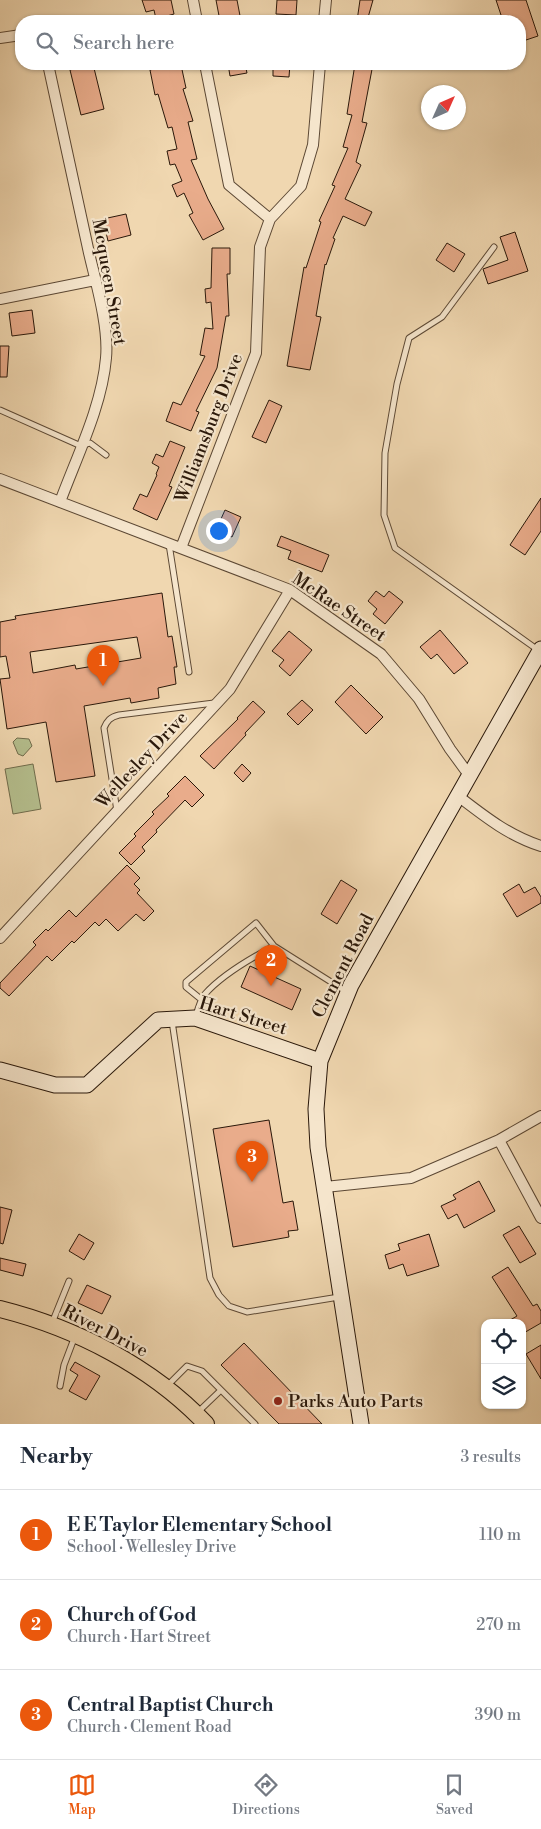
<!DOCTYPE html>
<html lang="en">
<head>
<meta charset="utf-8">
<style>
	body { margin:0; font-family:"Libre Bodoni",serif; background:#f6f6f7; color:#1f2937 }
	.controls { position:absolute; right:15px; bottom:15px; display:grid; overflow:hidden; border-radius:10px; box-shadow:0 1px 4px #0004 }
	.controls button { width:45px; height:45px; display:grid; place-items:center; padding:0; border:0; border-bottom:1px solid #e0e1e3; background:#fff; color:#1f2937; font:25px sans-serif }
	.compass { position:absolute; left:421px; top:85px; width:45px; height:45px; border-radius:50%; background:#fff; box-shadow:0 1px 4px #0004; rotate:45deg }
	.you { position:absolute; left:218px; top:530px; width:18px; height:18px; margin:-12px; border:4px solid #fff; border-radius:50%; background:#1a73e8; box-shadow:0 0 0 8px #1a73e833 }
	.badge { display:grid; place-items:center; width:32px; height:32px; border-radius:50%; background:#ea580c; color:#fff; font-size:16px; font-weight:700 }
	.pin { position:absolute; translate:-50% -41px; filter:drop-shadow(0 1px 2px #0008) }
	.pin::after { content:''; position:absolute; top:26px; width:18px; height:15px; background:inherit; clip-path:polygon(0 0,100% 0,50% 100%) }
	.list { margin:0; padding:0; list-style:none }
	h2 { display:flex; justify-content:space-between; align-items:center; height:65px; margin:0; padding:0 20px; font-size:21px }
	h2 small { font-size:16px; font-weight:400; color:#747a83 }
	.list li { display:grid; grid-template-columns:32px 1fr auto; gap:15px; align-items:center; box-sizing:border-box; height:90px; padding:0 20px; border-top:1px solid #e0e1e3 }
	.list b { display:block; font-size:19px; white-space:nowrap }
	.list p { margin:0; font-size:16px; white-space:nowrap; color:#747a83 }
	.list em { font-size:16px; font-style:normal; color:#747a83 }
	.icon { flex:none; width:28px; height:28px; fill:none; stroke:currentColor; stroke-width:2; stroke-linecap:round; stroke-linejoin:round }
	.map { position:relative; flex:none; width:541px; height:1424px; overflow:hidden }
	.search { position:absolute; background:#fff; box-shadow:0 1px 4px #0004; left:15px; right:15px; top:15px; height:55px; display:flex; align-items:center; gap:12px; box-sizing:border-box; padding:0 18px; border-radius:20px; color:#747a83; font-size:19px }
	.sheet { height:335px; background:#fff }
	nav { display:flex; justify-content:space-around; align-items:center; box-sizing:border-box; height:70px; border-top:1px solid #e0e1e3; background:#fff; font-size:14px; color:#747a83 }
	nav a { display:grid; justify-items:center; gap:2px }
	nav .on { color:#ea580c }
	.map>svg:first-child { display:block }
</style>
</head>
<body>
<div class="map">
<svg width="541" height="1424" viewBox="0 0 541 1424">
	<rect width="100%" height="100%" fill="#f0d7b0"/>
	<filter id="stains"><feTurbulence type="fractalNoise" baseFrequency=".004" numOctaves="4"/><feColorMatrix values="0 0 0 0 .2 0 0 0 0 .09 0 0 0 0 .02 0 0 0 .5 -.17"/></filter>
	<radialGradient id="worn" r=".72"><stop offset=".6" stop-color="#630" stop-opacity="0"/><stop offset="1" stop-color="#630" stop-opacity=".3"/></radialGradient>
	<path fill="#b5bf8e" stroke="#706c4c" d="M17 738 29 739 32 746 23 756 18 754 13 742Z
		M33 764 41 809 13 814 5 769Z"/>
	<path fill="#e9ac8b" stroke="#2a180a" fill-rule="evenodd" d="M142 0H171L174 14 156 19 154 10 146 12Z
		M216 0H237L241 21H220Z
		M277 0H297L296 15 276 14Z
		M360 0H373L367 21H357Z
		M496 0H526L538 36 520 42V21H503Z
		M93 64 104 109 81 115 70 70Z
		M157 64H170L171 67 181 65 186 88 183 89 193 121 188 122 197 159 191 160 208 199 224 229 203 240 189 215 193 213 184 193 177 197 172 185 182 181 175 164 170 165 167 151 177 149 172 127 168 128 158 94 155 95 150 70 158 68Z
		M228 64H245L247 73 230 76Z
		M273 64H290L289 77 273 76Z
		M355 64H373L362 122 367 123 356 162 361 165 345 199 372 212 365 226 343 216 333 238 335 239 326 265 325 264 316 316 321 317 310 370 287 366 304 267 306 268 321 222 319 221 335 186 332 185 348 148 343 147 352 115 347 114Z
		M126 214 131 235 108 241 103 219Z
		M515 232 528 271 488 284 483 269 508 260 500 237Z
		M447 243 465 254 454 272 436 260Z
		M212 248H230V274H227L229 316H226L217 368 196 411 199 412 191 431 166 421 173 402 181 405 205 356 200 355 205 328 213 329 211 302 206 303 205 289 211 288Z
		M32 310 35 333 12 336 9 313Z
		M0 346H9L7 377H0Z
		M269 400 282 406 266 443 252 437Z
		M170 441 185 447 169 486 172 487 157 520 133 509 140 494 147 497 157 475 156 474 159 467 152 463 156 454 163 457Z
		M541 498V531L525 555 510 545Z
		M225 510 241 517 232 537 216 530Z
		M281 536 329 555 322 572 288 559 291 551 277 546Z
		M376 591 384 597 389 591 403 602 385 624 373 614 377 609 368 601Z
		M162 593 168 637 172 636 177 667H174L176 684 158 688 159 698 131 703 130 698 84 706 95 776 56 782 46 722 7 729 0 679 10 678 6 656 0 657V622L16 619 15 616ZM137 637 141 658 76 669 75 665 33 673 30 652Z
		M440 630 468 663 454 674 437 654 431 659 420 647Z
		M289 631 312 650 290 676 279 666 284 660 272 651Z
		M351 685 383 717 366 734 335 702Z
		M302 700 313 710 298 725 287 714Z
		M253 701 265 712 245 733 246 735 214 769 200 756 238 719 237 718Z
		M242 764 251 773 243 782 234 773Z
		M185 776 204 795 192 807 185 800 156 830 157 832 142 847 145 851 131 865 119 853 136 836 134 834 154 814 152 812 169 796 167 794Z
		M127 865 140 878 134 884 140 890 137 893 154 911 144 921 136 914 118 931 106 919 99 926 95 922 74 943 72 941 52 961 47 956 9 996 0 988V983L36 945 33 942 46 929 48 931 69 910 76 917Z
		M341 880 357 890 337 924 321 914Z
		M519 884 524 893 535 887 541 897V903L517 917 503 894Z
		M250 966 301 989 292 1010 241 987Z
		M269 1120 283 1203 293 1201 298 1230 288 1231 289 1237 233 1247 213 1129Z
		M479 1181 495 1211 464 1228 457 1214 448 1219 441 1206 456 1199 453 1195Z
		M0 1207 12 1210 3 1244 0 1243Z
		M519 1226 536 1254 520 1263 503 1235Z
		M79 1234 94 1243 84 1260 69 1251Z
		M429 1234 439 1266 407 1276 403 1264 389 1269 385 1255 400 1250 398 1244Z
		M0 1258 26 1264 23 1276 0 1270Z
		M508 1267 533 1306 537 1304 541 1311V1323L522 1334V1323H505L517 1316 492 1277Z
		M87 1285 111 1296 102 1314 78 1303Z
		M244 1343 322 1424H279L221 1365Z
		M541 1345V1379L526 1354Z
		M75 1362 100 1376 86 1400 69 1391 78 1375 70 1370Z"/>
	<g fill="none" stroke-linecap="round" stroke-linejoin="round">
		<defs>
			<path id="lane" d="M494 247 442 317 409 338 397 384 385 453 384 515 395 548 538 650
				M0 410 81 446 90 443 106 455
				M169 544 189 672
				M117 811 104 728C107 721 110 717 119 715L214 703
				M202 1000 186 987V982L256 923 274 946
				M196 1016C198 1008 200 1001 205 994 221 976 253 957 274 946L347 992
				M172 1021 210 1278 219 1295 229 1306 247 1312 339 1297
				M52 1323 69 1281
				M60 1386 64 1365 75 1336
				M167 1386 187 1366 202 1371 221 1390
				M198 1412 221 1390 255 1424"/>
			<path id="street" d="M193 0 197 21
				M324 21 326 0
				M0 38 21 35
				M48 64C62 127 75 190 89 253 96 283 109 327 106 358 102 406 77 456 60 502
				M205 64 229 185 270 219
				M0 299 95 280
				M0 479 290 590 381 654 419 699 450 749 469 775
				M181 548 256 353 260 247 270 219 301 186 313 145 320 64
				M458 796C484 816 509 836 541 846
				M0 938 230 689 290 590
				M499 1140 541 1218
				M325 1187 411 1178 499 1140 541 1116"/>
			<path id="secondary" d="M0 1070 55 1085H87L158 1020 195 1018 320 1061
				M361 1424 318 1147 316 1109 320 1061 351 985 541 649"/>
			<path id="primary" d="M0 1309C76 1328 152 1367 206 1424"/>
		</defs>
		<use href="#lane" stroke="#5c4834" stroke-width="7"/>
		<use href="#street" stroke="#5c4834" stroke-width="12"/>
		<use href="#secondary" stroke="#2a180a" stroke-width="17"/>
		<use href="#primary" stroke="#2a180a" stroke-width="18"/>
		<use href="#lane" stroke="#f5e5cc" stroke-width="5"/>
		<use href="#street" stroke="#f5e5cc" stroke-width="10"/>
		<use href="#secondary" stroke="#f5e5cc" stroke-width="15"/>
		<use href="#primary" stroke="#f0d7b0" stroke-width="16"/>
	</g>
	<circle fill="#8f2418" stroke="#f5e5cc" stroke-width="2" cx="278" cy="1401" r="5"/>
	<g text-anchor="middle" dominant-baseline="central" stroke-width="4.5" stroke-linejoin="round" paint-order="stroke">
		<g font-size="18" fill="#2a180a" stroke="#f5e5cc">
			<text transform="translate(109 282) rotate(80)">Mcqueen Street</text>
			<text transform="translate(209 428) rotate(-69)">Williamsburg Drive</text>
			<text transform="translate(339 607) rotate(34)">McRae Street</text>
			<text transform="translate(142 760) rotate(-47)">Wellesley Drive</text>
			<text transform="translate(343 966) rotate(-63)">Clement Road</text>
			<text transform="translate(243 1016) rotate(17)">Hart Street</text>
			<text transform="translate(105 1331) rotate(27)">River Drive</text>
		</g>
		<g font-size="18" fill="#2a180a" stroke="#f5e5cc" text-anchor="start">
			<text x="288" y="1401">Parks Auto Parts</text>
		</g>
	</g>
	<rect width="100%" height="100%" filter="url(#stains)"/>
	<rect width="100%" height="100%" fill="url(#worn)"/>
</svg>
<div class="controls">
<button><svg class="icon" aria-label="locate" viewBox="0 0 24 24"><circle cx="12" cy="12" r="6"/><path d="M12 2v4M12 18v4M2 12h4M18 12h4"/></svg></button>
<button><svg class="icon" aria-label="layers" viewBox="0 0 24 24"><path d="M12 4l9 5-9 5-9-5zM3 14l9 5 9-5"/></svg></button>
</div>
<svg class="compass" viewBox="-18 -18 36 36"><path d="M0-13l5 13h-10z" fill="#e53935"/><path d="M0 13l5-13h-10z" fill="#747a83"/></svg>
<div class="you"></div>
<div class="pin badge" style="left:103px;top:686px">1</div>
<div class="pin badge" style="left:271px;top:986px">2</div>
<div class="pin badge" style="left:252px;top:1182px">3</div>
<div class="search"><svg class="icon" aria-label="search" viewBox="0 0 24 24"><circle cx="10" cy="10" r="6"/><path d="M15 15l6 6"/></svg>Search here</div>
</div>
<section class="sheet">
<h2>Nearby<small>3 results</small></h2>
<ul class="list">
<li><span class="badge">1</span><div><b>E E Taylor Elementary School</b><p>School · Wellesley Drive</p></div><em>110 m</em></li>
<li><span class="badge">2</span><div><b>Church of God</b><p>Church · Hart Street</p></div><em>270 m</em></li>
<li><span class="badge">3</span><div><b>Central Baptist Church</b><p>Church · Clement Road</p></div><em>390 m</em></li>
</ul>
</section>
<nav>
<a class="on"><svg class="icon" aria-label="map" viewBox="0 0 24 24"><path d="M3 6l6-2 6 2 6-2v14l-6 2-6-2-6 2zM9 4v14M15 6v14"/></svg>Map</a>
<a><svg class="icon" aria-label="directions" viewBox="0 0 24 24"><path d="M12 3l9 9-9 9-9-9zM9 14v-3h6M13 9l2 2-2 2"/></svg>Directions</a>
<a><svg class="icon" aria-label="saved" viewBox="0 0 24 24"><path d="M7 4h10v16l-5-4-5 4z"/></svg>Saved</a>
</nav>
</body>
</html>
